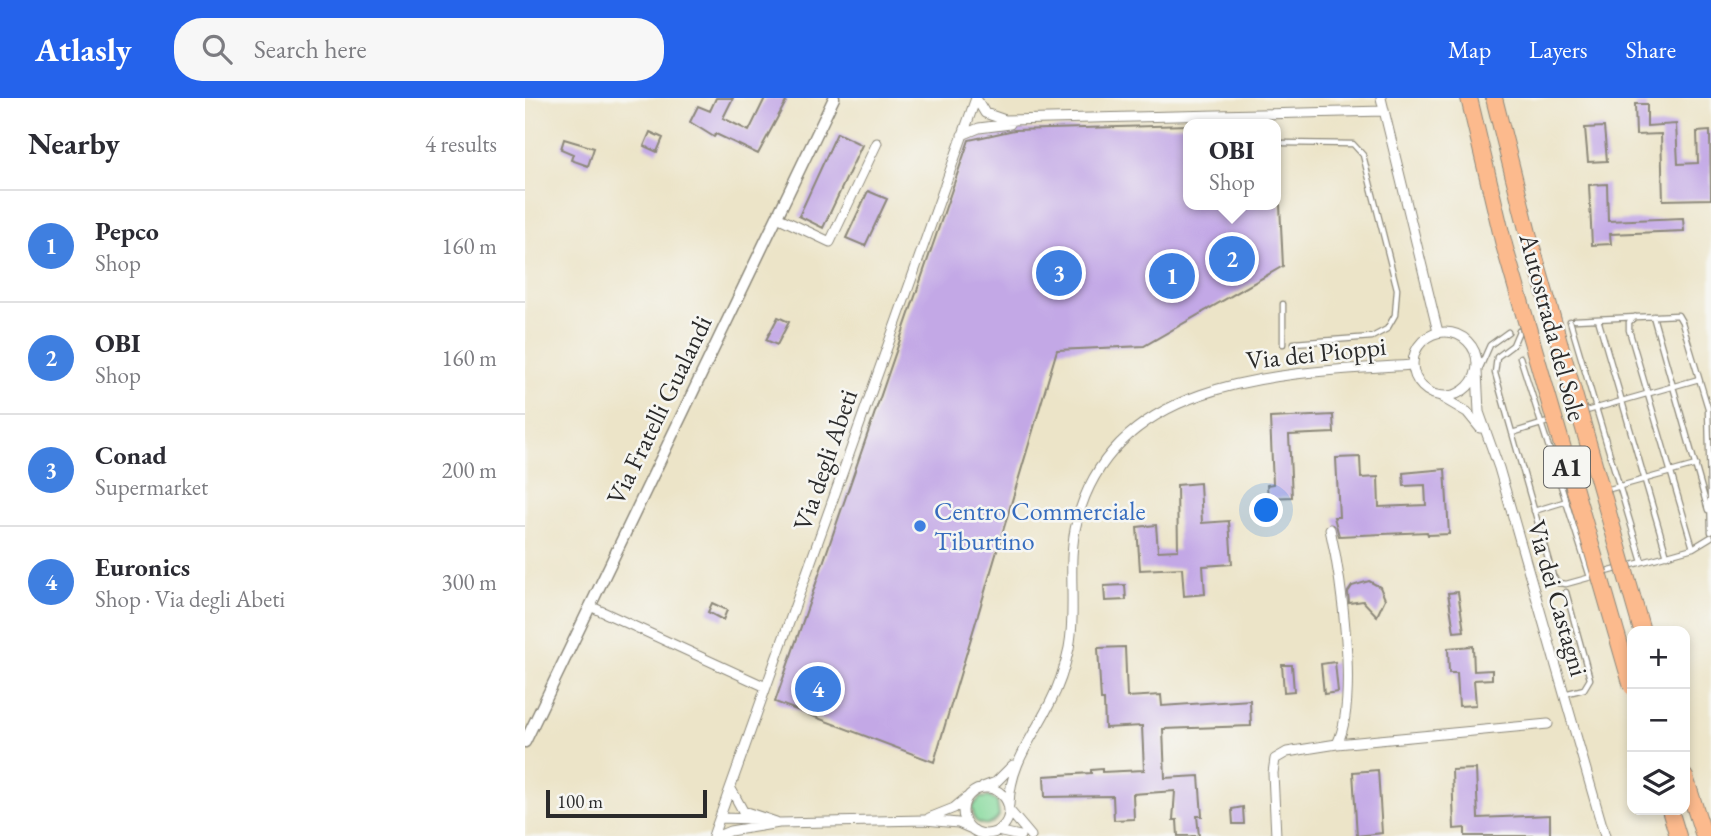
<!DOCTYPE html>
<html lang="en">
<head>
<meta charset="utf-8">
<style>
	body { margin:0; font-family:"EB Garamond",serif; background:#f7f7f7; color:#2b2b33 }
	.controls { position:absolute; right:21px; bottom:21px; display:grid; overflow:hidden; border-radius:14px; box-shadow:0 4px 10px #0003 }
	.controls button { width:63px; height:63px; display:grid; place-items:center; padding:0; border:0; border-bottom:2px solid #e1e1e2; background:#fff; color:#2b2b33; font:35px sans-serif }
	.scale { position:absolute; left:21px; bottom:18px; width:161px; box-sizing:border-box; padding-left:7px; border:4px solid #2b2b2b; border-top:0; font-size:19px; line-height:24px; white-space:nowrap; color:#2b2b2b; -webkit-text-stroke:5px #f6f6f2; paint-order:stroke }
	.you { position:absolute; left:742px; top:413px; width:24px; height:24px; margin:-18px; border:5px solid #fff; border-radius:50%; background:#1a73e8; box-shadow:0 0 0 10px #1a73e833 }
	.badge { display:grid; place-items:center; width:46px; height:46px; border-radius:50%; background:#2563eb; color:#fff; font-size:23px; font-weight:700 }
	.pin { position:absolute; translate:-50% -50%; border:4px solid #fff; box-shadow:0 2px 7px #0006 }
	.popup { position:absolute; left:658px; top:21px; width:98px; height:91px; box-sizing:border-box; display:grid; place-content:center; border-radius:14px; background:#fff; filter:drop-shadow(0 2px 5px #0005); font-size:23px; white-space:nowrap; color:#7c7c81 }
	.popup b { font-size:26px; color:#2b2b33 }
	.popup::after { content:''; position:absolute; left:50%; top:100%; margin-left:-14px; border:14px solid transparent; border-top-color:#fff }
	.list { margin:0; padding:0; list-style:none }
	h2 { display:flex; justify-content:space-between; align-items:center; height:91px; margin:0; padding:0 28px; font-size:30px }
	h2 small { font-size:23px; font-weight:400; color:#7c7c81 }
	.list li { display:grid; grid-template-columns:46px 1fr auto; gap:21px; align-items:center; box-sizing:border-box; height:112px; padding:0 28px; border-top:2px solid #e1e1e2 }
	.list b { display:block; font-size:26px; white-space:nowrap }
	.list p { margin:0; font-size:23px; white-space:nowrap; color:#7c7c81 }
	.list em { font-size:23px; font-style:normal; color:#7c7c81 }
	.icon { flex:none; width:38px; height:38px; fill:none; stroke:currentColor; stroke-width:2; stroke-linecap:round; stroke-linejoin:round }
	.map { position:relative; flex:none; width:1186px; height:738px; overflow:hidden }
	header { display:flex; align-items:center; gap:42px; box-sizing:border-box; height:98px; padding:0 35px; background:#2563eb; color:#fff }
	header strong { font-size:33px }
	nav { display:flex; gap:38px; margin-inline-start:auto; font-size:24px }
	.search { width:490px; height:63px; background:#f7f7f7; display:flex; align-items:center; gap:18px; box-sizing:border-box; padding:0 24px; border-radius:28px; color:#7c7c81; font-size:26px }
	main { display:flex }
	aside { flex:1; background:#fff }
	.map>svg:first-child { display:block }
</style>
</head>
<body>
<header>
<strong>Atlasly</strong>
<div class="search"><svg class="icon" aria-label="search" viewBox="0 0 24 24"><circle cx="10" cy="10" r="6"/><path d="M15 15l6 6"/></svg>Search here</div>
<nav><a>Map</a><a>Layers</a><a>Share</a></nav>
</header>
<main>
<aside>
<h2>Nearby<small>4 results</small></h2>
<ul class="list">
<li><span class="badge" style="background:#3f7fe0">1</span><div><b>Pepco</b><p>Shop</p></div><em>160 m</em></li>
<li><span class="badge" style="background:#3f7fe0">2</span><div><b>OBI</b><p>Shop</p></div><em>160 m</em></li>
<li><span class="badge" style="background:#3f7fe0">3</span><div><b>Conad</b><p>Supermarket</p></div><em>200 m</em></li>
<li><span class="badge" style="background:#3f7fe0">4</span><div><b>Euronics</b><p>Shop · Via degli Abeti</p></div><em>300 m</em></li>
</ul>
</aside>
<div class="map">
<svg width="1186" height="738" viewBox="0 0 1186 738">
	<rect width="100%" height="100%" fill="#f6f6f2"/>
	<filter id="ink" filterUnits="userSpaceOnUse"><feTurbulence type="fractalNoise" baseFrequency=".0143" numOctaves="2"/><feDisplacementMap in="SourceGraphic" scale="14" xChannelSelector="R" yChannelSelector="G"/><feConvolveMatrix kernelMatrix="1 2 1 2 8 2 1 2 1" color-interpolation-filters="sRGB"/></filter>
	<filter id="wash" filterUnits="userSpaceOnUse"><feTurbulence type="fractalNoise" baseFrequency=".00686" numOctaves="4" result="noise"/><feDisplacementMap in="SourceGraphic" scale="28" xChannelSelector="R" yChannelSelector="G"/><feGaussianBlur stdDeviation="1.57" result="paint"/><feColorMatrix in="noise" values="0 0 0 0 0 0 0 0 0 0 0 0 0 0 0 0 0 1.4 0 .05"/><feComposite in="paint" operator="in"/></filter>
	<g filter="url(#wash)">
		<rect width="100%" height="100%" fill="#ece4c8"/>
		<path fill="#85d99b" stroke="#588263" stroke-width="2" d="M464 699 472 704 474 718C468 728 458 729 450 722L447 709 455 700Z"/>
		<g id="blocks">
			<path fill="#c3a8e6" d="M191 0H208L198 20 224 33 240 0H263L233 56 191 36 189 39 165 24 173 8 185 13Z
				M1110 6H1122V28L1151 26 1153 66 1173 65 1172 34 1185 33 1186 101 1138 102 1136 36 1111 37Z
				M663 27V107H755L758 168 619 248 532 252 409 664 250 604 444 42 489 32Z
				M1079 29 1082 63 1063 64 1060 30Z
				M125 34 138 40 132 54 119 48Z
				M312 35 337 47 298 130 274 118Z
				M39 41 69 50 63 68 46 62 48 56 36 51Z
				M1082 86 1083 123 1158 120 1159 133 1085 136 1086 146 1067 147 1064 87Z
				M343 93 362 101 340 148 321 140Z
				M253 219 264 224 252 247 241 242Z
				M808 317 809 335 764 337 767 399 743 400 742 387 748 386 745 320Z
				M835 359 836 380 853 379 854 409 901 407 900 387 879 388 878 375 920 371 924 436 903 437 902 434 814 438 809 419H814L811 360Z
				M675 385 677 425 704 423 707 466 678 468 680 496 659 498 657 470 615 472 612 429 631 427 633 453 653 452 652 387Z
				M844 483 855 489 860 501 852 518 838 503 824 505 823 494 827 488Z
				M600 487 601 502 580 503 579 488Z
				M933 494 939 533 929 534 923 495Z
				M187 505 202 512 198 522 183 514Z
				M948 548 949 573 967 572V581L949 582 951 607 934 608 932 575H924L923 550Z
				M600 549 602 599 636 597 637 608 725 602 726 628 638 631 640 680 674 678 677 718H672L674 738H653L652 722H648L650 693 608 696 609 721 589 722 588 698 520 699 519 678 566 675V672L577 671V674L619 672 617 628 580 630 579 602H576L573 550Z
				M810 564 813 594 799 596 796 566Z
				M757 567H767L769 593 759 594Z
				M951 671 953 720 1025 717V738H940V730L929 731 927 672Z
				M853 672 857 735 832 738 828 674Z
				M718 709 719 726H708L707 711Z"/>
		</g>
	</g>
	<g filter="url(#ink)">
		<use href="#blocks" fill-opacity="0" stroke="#8c887a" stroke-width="2"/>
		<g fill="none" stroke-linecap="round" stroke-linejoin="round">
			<defs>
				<path id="service" d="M759 45 828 46 838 57 872 191 870 217 862 231 847 239 769 245
					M758 206V246
					M1128 218 1183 412
					M1110 219 1104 224V232L1168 450
					M1073 221 1142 458
					M1050 222 1153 217 1157 224 1183 310 1186 434
					M1045 223 1117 464
					M994 233 988 247 972 259 970 275 1028 478 1033 485 1041 486 1070 478
					M995 259 1065 479
					M953 274 965 247 983 234
					M1058 314 1174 281
					M987 335 1026 323
					M1081 392 1171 367
					M1009 413 1042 403
					M1078 475 1168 450 1186 439
					M1039 596 1059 591 1065 581 1041 494"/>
				<path id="minor" d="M451 0 460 15 480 22 859 13
					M856 0 913 234
					M437 37 454 30 485 26
					M252 119 305 144 352 45
					M888 266a32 32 0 1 1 64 0a32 32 0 1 1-64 0Z
					M952 273 954 314 974 370 1080 738
					M918 300 942 314 955 330
					M65 508 241 589
					M812 646 1023 626
					M458 689 471 684 488 667
					M438 713a23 23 0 1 1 46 0a23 23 0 1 1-46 0Z
					M206 691 218 713 251 724
					M484 707C485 666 507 641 525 605 534 588 540 569 544 550 552 508 541 465 552 423 589 275 767 275 888 267
					M484 712 506 738
					M195 720 232 721
					M404 720 429 710 441 700
					M472 733 495 738
					M188 738 451 0
					M193 738 205 733 254 725 400 722 433 725 449 732
					M751 738 748 675 750 661 762 654 812 646C834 603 816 479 805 431"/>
				<path id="tertiary" d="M0 644 309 0"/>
				<path id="motorway" d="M944 0 979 147
					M969 0 1004 139
					M1160 679 1179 738
					M1145 712 1153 738"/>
			</defs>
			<use href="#service" stroke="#8c887a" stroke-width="7"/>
			<use href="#minor" stroke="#8c887a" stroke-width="11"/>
			<use href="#tertiary" stroke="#8c887a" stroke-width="13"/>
			<use href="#motorway" stroke="#8c887a" stroke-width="18"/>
			<use href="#service" stroke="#fff" stroke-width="4.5"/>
			<use href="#minor" stroke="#fff" stroke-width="9"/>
			<use href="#tertiary" stroke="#fff" stroke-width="10"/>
			<use href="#motorway" stroke="#fcba8d" stroke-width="16"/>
			<defs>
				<path id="motorway-bridge" d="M1004 139 1117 533
					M979 147 1107 589"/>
			</defs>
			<use href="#motorway-bridge" stroke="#8c887a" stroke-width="18" stroke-linecap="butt"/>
			<use href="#motorway-bridge" stroke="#fcba8d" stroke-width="16"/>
		</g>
	</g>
	<circle fill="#3f7fe0" stroke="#f6f6f2" stroke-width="2.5" cx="395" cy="428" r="7"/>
	<g text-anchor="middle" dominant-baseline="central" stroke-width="5" stroke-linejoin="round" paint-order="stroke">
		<rect fill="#f6f6f2" stroke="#686867" stroke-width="2" x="1019" y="348.5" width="46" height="41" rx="5"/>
		<g font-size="24" font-weight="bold" fill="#2b2b2b">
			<text x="1042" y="369">A1</text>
		</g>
		<g font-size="26" fill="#2b2b2b" stroke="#f6f6f2">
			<text transform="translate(1028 229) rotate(75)">Autostrada del Sole</text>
			<text transform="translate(791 255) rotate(-6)">Via dei Pioppi</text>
			<text transform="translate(134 312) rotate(-64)">Via Fratelli Gualandi</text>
			<text transform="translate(300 362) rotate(-71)">Via degli Abeti</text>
			<text transform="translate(1033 500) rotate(74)">Via dei Castagni</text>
		</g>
		<g font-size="26" fill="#366cbe" stroke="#f6f6f2" text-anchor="start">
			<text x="409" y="413">Centro Commerciale<tspan x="409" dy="30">Tiburtino</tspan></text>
		</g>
	</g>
</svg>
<div class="controls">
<button>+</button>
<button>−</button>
<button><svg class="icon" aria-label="layers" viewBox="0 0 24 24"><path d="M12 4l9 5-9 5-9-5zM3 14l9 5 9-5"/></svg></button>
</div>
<div class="scale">100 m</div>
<div class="you"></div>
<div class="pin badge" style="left:647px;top:178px;background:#3f7fe0">1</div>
<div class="pin badge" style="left:707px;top:161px;background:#3f7fe0">2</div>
<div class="popup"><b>OBI</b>Shop</div>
<div class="pin badge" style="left:534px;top:175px;background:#3f7fe0">3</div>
<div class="pin badge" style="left:293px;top:591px;background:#3f7fe0">4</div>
</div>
</main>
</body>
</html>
